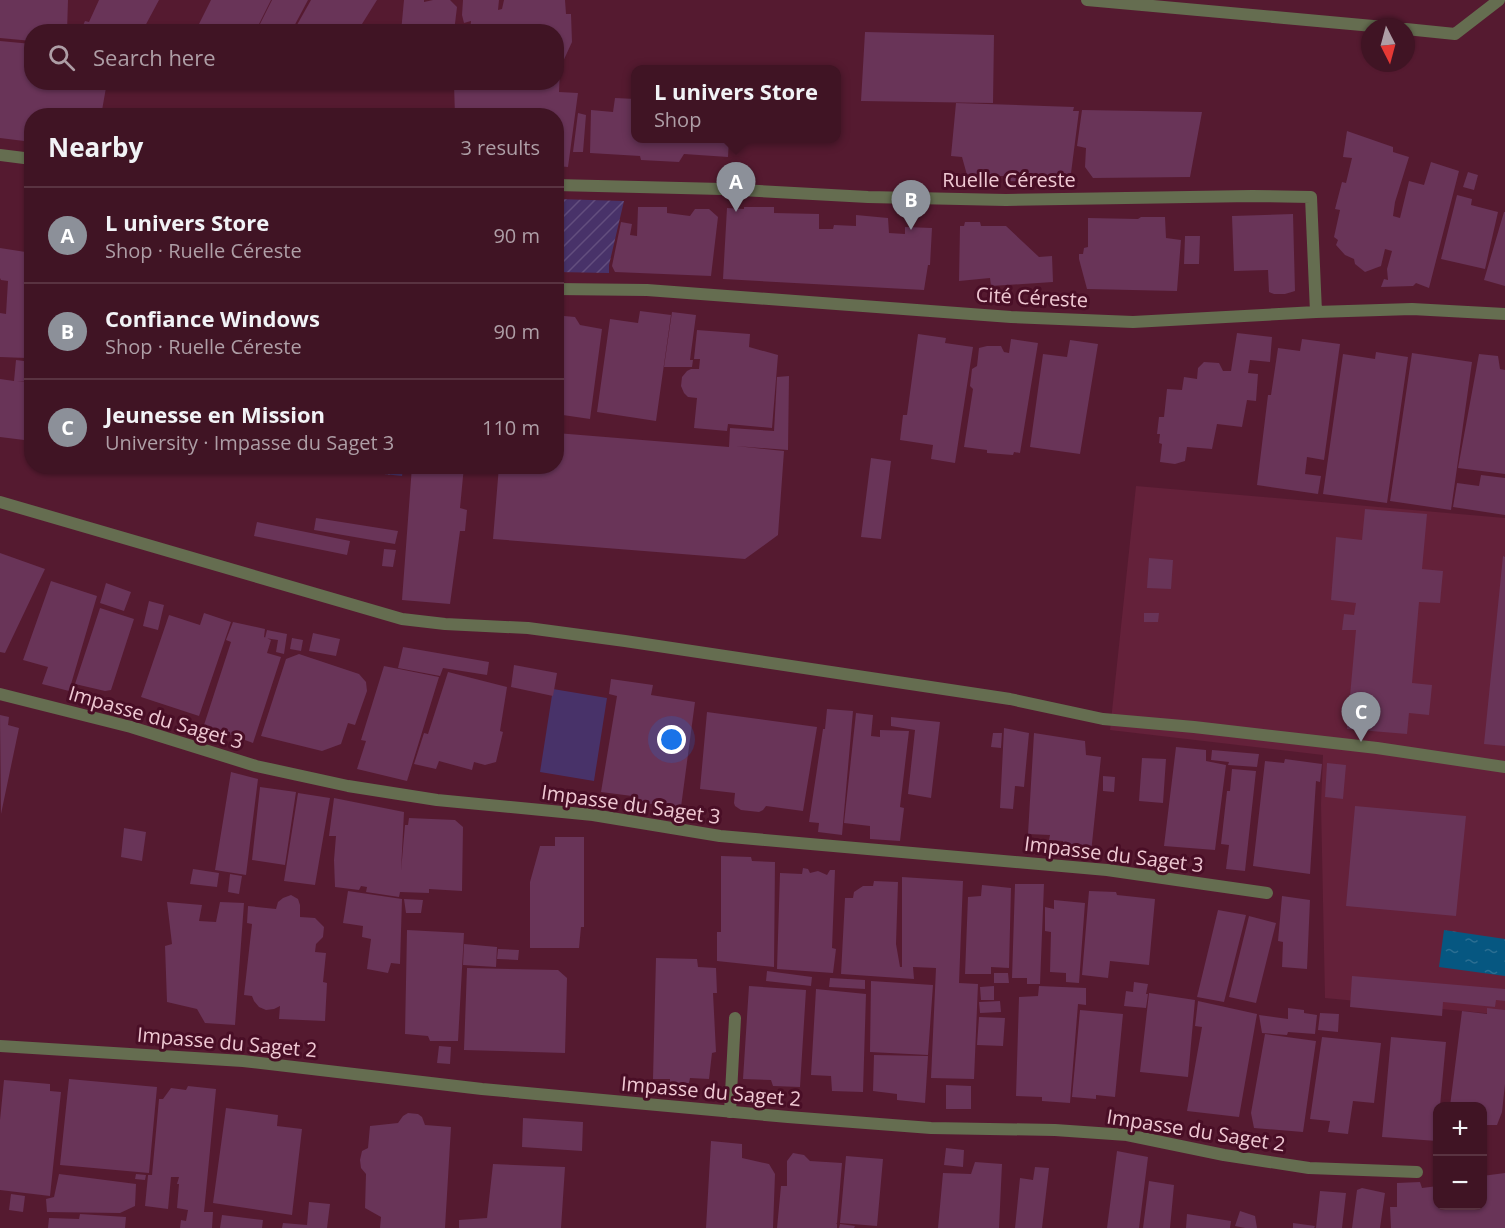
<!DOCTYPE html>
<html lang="en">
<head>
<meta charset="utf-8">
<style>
	body { margin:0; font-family:"Open Sans",sans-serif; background:#471d2c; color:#f1f3f6 }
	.controls { position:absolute; right:18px; bottom:18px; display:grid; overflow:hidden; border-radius:12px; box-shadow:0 2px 4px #0004 }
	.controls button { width:54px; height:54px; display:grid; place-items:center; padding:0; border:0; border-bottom:2px solid #593341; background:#401424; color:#f1f3f6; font:30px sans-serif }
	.compass { position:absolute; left:1361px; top:18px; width:54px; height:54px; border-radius:50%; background:#401424; box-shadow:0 2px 4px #0004; rotate:174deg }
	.you { position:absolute; left:672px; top:740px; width:21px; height:21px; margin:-15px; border:4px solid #fff; border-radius:50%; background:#1a73e8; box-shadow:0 0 0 9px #1a73e833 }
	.badge { display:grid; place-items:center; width:39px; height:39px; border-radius:50%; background:#8c9099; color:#fff; font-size:20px; font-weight:700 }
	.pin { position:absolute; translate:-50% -50px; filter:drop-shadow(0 2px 3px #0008) }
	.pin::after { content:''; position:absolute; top:32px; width:21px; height:18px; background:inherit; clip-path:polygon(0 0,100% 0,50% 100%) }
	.popup { position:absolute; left:631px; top:65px; width:210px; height:78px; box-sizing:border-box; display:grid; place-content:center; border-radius:12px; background:#401424; filter:drop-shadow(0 2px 4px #0005); font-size:20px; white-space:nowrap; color:#ae9ea6 }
	.popup b { font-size:22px; color:#f1f3f6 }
	.popup::after { content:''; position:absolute; left:50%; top:100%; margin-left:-12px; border:12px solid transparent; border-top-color:#401424 }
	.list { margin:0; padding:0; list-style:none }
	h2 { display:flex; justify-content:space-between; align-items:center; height:78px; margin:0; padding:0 24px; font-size:26px }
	h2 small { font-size:20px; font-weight:400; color:#ae9ea6 }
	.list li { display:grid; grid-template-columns:39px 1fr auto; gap:18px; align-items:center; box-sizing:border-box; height:96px; padding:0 24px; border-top:2px solid #593341 }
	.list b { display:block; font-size:22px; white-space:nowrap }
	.list p { margin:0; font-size:20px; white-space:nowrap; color:#ae9ea6 }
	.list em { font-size:20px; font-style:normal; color:#ae9ea6 }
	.icon { flex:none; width:33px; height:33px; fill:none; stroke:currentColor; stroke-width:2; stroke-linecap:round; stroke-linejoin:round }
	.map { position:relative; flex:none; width:1505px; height:1228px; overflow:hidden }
	.search { position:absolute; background:#401424; box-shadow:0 2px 4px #0004; left:24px; top:24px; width:540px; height:66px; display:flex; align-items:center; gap:15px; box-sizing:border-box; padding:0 21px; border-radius:24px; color:#ae9ea6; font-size:22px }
	.panel { position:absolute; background:#401424; box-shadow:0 2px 4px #0004; left:24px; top:108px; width:540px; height:366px; border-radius:24px }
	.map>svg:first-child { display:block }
</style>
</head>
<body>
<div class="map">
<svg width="1505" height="1228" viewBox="0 0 1505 1228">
	<defs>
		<pattern id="park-tufts" width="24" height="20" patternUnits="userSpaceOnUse" patternTransform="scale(1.5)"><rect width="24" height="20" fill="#483269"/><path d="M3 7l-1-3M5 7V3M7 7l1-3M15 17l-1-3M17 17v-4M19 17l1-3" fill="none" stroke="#634e7e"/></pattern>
		<pattern id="garden-furrows" width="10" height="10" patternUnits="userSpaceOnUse" patternTransform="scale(1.5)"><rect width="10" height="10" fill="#483269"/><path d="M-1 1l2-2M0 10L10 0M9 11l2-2" fill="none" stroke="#634e7e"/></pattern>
		<pattern id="water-ripples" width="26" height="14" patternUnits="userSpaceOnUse" patternTransform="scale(1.5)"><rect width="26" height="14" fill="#065781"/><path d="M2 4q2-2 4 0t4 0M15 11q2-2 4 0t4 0" fill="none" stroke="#2b6e92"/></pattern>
	</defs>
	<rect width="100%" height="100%" fill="#551a30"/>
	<path fill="#64213a" d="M1136 486 1505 518V1015L1325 998 1321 804 1323 755 1110 730Z"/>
	<path fill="#483269" d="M553 689 607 698 594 781 540 772Z"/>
	<path fill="url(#park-tufts)" d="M322 467H403L402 476Z"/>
	<path fill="url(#garden-furrows)" d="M557 199 624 201 609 265V273L557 272Z"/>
	<path fill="url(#water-ripples)" d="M1444 930 1505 939V976L1439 967Z"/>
	<path fill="#693458" d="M0 0H68L67 32H32V41L0 38Z
		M99 0H159L144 28 141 27 138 32H80L85 21 89 22Z
		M211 0H271L255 32H195Z
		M272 0H308L291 32H256Z
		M311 0H377L357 32H293Z
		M404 0H424V2L433 0H450L457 7 454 32H401Z
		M463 0H499L498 10 502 9 504 0H565L566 14H571L572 42 560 68 559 92 578 93 568 167 556 166V116H455L454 84 473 86V82H556V32H470L471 21 464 23 462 15Z
		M865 32 994 35 993 103 861 101Z
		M0 41 32 44V82H107L101 116H32V142L0 138Z
		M615 98 636 99V138H729L728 157 684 154 679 162 641 160 640 156 590 153 591 110 613 112Z
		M956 103 1074 107 1073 111H1079L1070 181H1009L1010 176H989L978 181 967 175 962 157 951 156Z
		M1082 110 1202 112 1190 177 1093 178 1085 167 1086 148 1077 146Z
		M578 113 586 115 583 152H573Z
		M1347 131 1393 147V152L1409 157 1395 202 1393 216 1400 218 1409 181 1424 185 1431 162 1459 171 1429 288 1416 283 1413 286 1381 287 1384 279 1388 280 1387 269 1392 251 1385 249 1381 266 1365 272 1355 264 1354 259 1345 255 1336 245 1338 240 1334 237 1340 210 1335 209 1342 182 1346 183 1352 158 1343 157Z
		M742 138H767L766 142 742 140Z
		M1468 172 1478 175 1474 190 1463 187Z
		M1457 195 1472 199 1471 205 1498 212 1485 269 1441 259Z
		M638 207H667V213L690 216 695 209H709L718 217 711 276 615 272 612 266 621 222 632 224 630 235 637 236Z
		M744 207H774V213L819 214V229H833L834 225 856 226V215L888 218 889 233 905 234V227L932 228 930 265H928L924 290 723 279 727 208 744 209Z
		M1504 212H1505V286L1484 280Z
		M1293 214 1295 291 1285 294H1274L1269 292 1268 270 1234 271 1232 216Z
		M1141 217H1165L1166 238 1181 240 1177 291 1087 289 1079 259V254H1083L1084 248 1088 247V218L1138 219Z
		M965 222H980L981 226H1006L1039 257 1052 256 1053 282 991 286 990 278 959 281 960 226H964Z
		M1185 236H1200L1199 264H1184Z
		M0 248 32 253V351L28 350 27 358 0 357V313L6 314 8 281 1 280 0 278Z
		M640 311 671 315 656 421 597 412 610 319 638 323Z
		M672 312 696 315 690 360H693L692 367H664Z
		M564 316 575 317 580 325 602 329 590 419 556 414V321H558Z
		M697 330 750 334 749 347 778 355 772 428 728 424 727 431 694 428 697 398 688 397 684 393 681 386 682 377 687 371 691 369H699L700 359H694Z
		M1237 333 1272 337 1270 362 1250 360 1248 373 1258 374 1256 401 1247 400 1242 427 1217 424 1212 449 1187 447 1185 461 1175 464 1160 462 1162 444 1159 443 1160 434H1157L1159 417H1164L1167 389 1182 390 1184 377 1197 379 1198 368 1204 362 1219 363 1223 371H1231Z
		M918 334 946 338 945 343 973 347 955 463 931 459 933 445 900 440 903 415H907Z
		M1011 339 1038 343 1020 453 1014 452 1013 455 987 453V450L964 447 973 389 970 386 972 369 977 366 979 348 987 346H1001L1004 352 1009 353Z
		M1302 339 1340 344 1324 460 1307 457 1305 474 1321 476 1318 494 1257 485 1268 395H1271L1278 348 1300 351Z
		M1070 340 1098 344 1080 454 1030 447 1043 354 1067 357Z
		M1376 352 1408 357 1387 503 1323 494 1343 354 1375 359Z
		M1412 353 1472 362 1451 510 1390 501Z
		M1479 354 1498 356 1500 369 1505 370V474L1458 468Z
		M16 360 32 362V382L17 381 32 383V441L0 437V379L14 381Z
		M789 376 788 450 736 446 784 451 778 535 745 559 493 539 499 466H556V433L729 447 730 428 774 431 777 377Z
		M871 458 891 461 881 539 861 537Z
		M412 466H464L460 508 467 510 465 531H460L450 604 402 600Z
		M1481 475 1505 478V515L1453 507 1457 483 1479 486Z
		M1365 509 1427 514 1422 569 1443 571 1440 603 1419 602 1412 683 1432 685 1429 715 1409 713 1407 734 1347 729 1356 630H1342L1344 614 1354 615 1356 603 1331 600 1336 537 1362 540Z
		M316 518 398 531 395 544 314 530Z
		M257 522 350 541 347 555 254 536Z
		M384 549 396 550 393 567 382 566Z
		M0 553 45 569 5 653 0 652Z
		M1503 556 1505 557V746L1484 744Z
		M1149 558 1173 560 1171 589 1147 588Z
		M51 581 97 596 69 691 42 684 48 667 23 660Z
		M106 583 131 592 124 611 100 603Z
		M149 601 164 605 158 630 143 626Z
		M100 608 134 619 111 690 105 691 75 684Z
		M204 613 231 622 199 716 141 697 169 615 200 625Z
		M1144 613H1159L1158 622H1144Z
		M233 622 265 629 264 637 271 640 267 653 281 657 253 743 204 725 231 642 226 640Z
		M267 630 287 634 284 654 276 652 278 640 265 638Z
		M313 633 340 639 336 656 309 651Z
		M292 638 303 640 301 651 290 649Z
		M403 647 489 662 487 675 443 668 440 676 398 668Z
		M299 654 359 674 366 682 367 691 355 725 348 723 341 744 322 751 261 736 286 659Z
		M514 665 557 673 553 696 511 687Z
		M384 666 439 677 407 781 357 769 366 741 361 740Z
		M448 672 507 687 500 731 503 732 496 762 485 765 474 762 472 770 439 761 436 769 414 764 424 733 428 734Z
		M611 679 653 685 651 695 695 702 681 807 632 802V796L601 792 617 696 609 694Z
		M827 709 853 711 842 835 818 832 819 823 809 822 823 729H825Z
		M707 712 817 727 803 811 766 806 763 810 759 812 741 810 735 806 734 803 735 793 700 789Z
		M856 713 873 715 871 736 880 737V730L909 731 900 807 904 808 900 841 870 839V826L844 823Z
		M0 715 9 717 8 725 19 728 1 814Z
		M891 717 940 722 931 798 908 794 915 730 891 726Z
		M1004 728 1029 733 1024 787 1015 786 1013 809 1000 808Z
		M993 733H1002L1001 748 991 747Z
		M1034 733 1085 741 1086 755 1101 757 1091 853 1063 849V841L1049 840 1050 835 1028 834Z
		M1176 747 1206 750V761L1226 765 1215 850 1164 846Z
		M1212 750 1259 754 1257 767 1228 765 1229 762 1211 760Z
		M1142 758 1166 759 1163 803 1139 801Z
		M1285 759 1322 764 1320 782 1316 781 1310 874 1253 866 1265 761 1284 763Z
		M1327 763 1346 765 1343 799 1325 797Z
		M1232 769 1256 771 1245 871 1226 869 1229 845 1221 844 1227 791H1230Z
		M231 772 258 779 246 875 215 870Z
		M1103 776 1115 777 1114 792 1103 791Z
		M260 787 296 792 285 865 252 860Z
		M298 793 330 798 315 885 284 881Z
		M334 798 404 812 401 871 405 825H408L409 818 455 820 463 827 462 891 429 889V893L400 892 399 897 366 892 367 887 361 886 359 890 335 887 334 860 336 836H329Z
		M1355 806 1466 816 1456 916 1346 906Z
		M124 828 146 832 142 861 121 857Z
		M555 837H584V927H581L579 948H530V882L540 846H555Z
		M721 856 751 857 752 861 775 862 774 967 717 961V932H721Z
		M803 868 808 869 810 873 818 871 827 875 830 870H835L832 948 836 949 833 973 777 969 780 873 802 874Z
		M193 869 219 873 217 887 190 884Z
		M230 874 242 876 239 894 228 892Z
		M902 877 963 881 959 983 978 984 974 1079 931 1078 936 968 913 967 914 979 841 974 845 898H853L854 892 863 886H873L874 881 898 882 896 944 900 967H902Z
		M1015 884H1044L1040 984H1027V978H1012Z
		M982 885 1011 888 1009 968 991 967V974H965L968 897 981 896Z
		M348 891 402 899 400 964 391 963 388 973 367 969 371 939 362 937 363 926 343 923Z
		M1089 891 1116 892 1117 895 1155 899 1149 965 1110 961 1108 978 1082 975Z
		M291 895 298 899 300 905V917L315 918 324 927 323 937 316 944 315 952 326 953 323 982 327 983 325 1021 279 1019 280 1006 274 1009 266 1010 259 1007 254 1001 252 996 244 995 252 924 247 923 248 906 276 909 278 902 283 898Z
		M1282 896 1310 900 1307 969 1282 967 1283 942 1278 941Z
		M404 899 423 900 421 913H406Z
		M1054 900 1085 903 1079 983 1066 982V973L1050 972 1051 932 1045 931V907L1054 909Z
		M167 902 202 905 199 921 216 922 220 902 244 903 235 1025 205 1023 197 1009 167 1002 165 946 172 944Z
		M1218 910 1246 915 1224 1002 1197 997Z
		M1249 916 1276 923 1256 1003 1229 997Z
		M407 930 464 933 458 1041H430L428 1036 405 1034Z
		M464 944 497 947 496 967 463 965Z
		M498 949 519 950 518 960 497 959Z
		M656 958 697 959 698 967 716 968 717 993H713L716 1052 712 1053 709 1079 690 1078 689 1083H670V1079H653Z
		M467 968 558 970 567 978 565 1053 464 1050Z
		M767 971 812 977 811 986 766 981Z
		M994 973H1008L1009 983H994Z
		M1352 976 1505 989V1001L1496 1000 1495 1007 1443 1002 1442 1016 1350 1007Z
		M830 978 865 980V989L829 987Z
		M871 981 933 985 928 1055 870 1052Z
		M1134 982 1148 984 1146 994H1148L1146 1008 1124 1006 1126 991 1133 992Z
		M749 986 806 990 800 1087 773 1086 771 1080 743 1079Z
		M994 986V1000H981L980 987Z
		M1039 986 1086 988V1005L1078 1004 1070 1103 1042 1101V1097L1016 1096 1019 997 1038 996Z
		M816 989 866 994 863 1092 832 1091 831 1076 811 1075Z
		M1149 993 1195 1000 1188 1077 1140 1072Z
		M1000 1001 1001 1012 980 1013 979 1002Z
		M1198 1001 1257 1014 1239 1117 1187 1111 1202 1027 1195 1026Z
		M1288 1008 1304 1010V1013L1317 1015 1315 1034 1288 1032 1287 1035 1262 1033 1259 1015 1288 1019Z
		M1487 1008 1505 1010V1084L1502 1112 1497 1125H1486L1482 1119V1106H1450L1462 1011 1487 1014Z
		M1080 1010 1123 1014 1115 1097 1096 1095V1099L1072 1097Z
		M1320 1013 1339 1014 1338 1032 1318 1030Z
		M979 1017 1005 1018 1003 1046 977 1045Z
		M1265 1034 1316 1041 1303 1132 1254 1128 1251 1113Z
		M1322 1037 1381 1043 1374 1103 1353 1101 1348 1134 1328 1132 1330 1121 1310 1119Z
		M1391 1037 1446 1042 1440 1106H1438L1437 1141 1382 1137Z
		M439 1046 451 1047 450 1064 437 1063Z
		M874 1055 928 1056 925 1103 897 1100V1094L873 1091Z
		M69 1079 157 1087 149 1173 60 1165Z
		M4 1080 50 1084V1091L61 1092 50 1196 0 1190V1120Z
		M946 1085 971 1086V1109H946Z
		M188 1086 216 1089 204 1212H213L212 1228H180L181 1220 186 1221 188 1210 177 1208 179 1184H177L179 1177H171L168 1209 145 1206 148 1175H152L159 1099H163L171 1088 186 1090Z
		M226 1108 278 1115 277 1126 302 1129 292 1215 213 1203Z
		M408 1113 418 1114 422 1117 425 1125 451 1127 445 1228H380L381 1217 365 1208 366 1174 361 1168 360 1160 362 1151 368 1148 370 1126 398 1123 403 1116Z
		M523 1118 583 1122 582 1151 522 1147Z
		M711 1141 742 1144V1158L769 1164 775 1174 773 1228H706Z
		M946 1148 964 1150 963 1167 944 1165Z
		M1117 1151 1148 1157 1139 1228H1107Z
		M793 1153 804 1155 810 1161 842 1163 837 1223 836 1224H837V1228H777L781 1186H787V1161Z
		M846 1156 883 1159 877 1226 840 1223Z
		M975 1162 1002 1164 999 1228H938L943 1173 971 1174Z
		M493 1164 565 1167 561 1228H459V1220L487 1218Z
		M1035 1167 1049 1168 1042 1228H1015L1020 1178 1033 1180Z
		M1505 1173V1228H1391L1390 1207H1397V1183L1420 1182 1422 1188 1438 1186V1206H1482V1176Z
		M59 1174 136 1184 135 1206 120 1213 47 1212 46 1199 54 1197Z
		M136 1174 146 1175 145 1180 135 1179Z
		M1149 1181 1174 1185 1170 1228H1143Z
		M1362 1188 1385 1193 1380 1228H1352L1357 1190Z
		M1320 1191 1346 1193 1342 1228H1316Z
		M11 1194 25 1196 23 1212 9 1210Z
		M309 1202 330 1204 327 1228H282L283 1223 307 1225Z
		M1240 1211 1255 1216 1257 1228H1245L1235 1226Z
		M80 1214 126 1217 125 1228H48L49 1218 79 1219Z
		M1187 1214 1231 1221 1230 1228H1186Z
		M222 1215 263 1220 262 1228H220Z
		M1293 1223 1315 1226 1314 1228H1293Z
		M840 1224 855 1226 854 1228H839Z"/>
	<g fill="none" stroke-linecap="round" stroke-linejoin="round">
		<path stroke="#656d50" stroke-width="12" d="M0 502 402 619 445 624 528 628 625 641 1010 699 1103 719 1194 727 1377 748 1505 767
			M730 1112 735 1018"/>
		<path stroke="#656d50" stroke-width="12" d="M1087 0 1384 27
			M1406 29 1455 34 1499 0
			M0 155 32 159
			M556 185 722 189 868 197 1006 200 1252 196 1311 197 1316 312
			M556 289 647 290 1011 317 1133 322 1316 312 1412 309 1505 314
			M0 694 131 727 256 766 348 786 437 800 593 815 720 836 1107 870 1267 893
			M0 1046 243 1061 482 1089 788 1117 931 1128 1055 1130 1127 1135 1224 1155 1309 1168 1417 1172"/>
	</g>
	<g text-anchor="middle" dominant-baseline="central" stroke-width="6" stroke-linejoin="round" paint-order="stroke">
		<g font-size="20" fill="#efc8d3" stroke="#490e26">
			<text x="1009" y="179">Ruelle Céreste</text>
			<text transform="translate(1032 297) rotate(3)">Cité Céreste</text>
			<text transform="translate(156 717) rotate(16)">Impasse du Saget 3</text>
			<text transform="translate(631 804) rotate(8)">Impasse du Saget 3</text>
			<text transform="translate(1114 854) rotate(7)">Impasse du Saget 3</text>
			<text transform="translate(227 1042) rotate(5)">Impasse du Saget 2</text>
			<text transform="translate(711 1091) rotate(5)">Impasse du Saget 2</text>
			<text transform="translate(1196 1130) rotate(9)">Impasse du Saget 2</text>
		</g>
	</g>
</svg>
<div class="controls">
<button>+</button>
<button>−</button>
</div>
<svg class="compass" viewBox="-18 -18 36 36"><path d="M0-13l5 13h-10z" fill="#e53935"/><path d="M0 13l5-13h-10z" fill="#ae9ea6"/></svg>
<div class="you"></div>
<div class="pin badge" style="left:736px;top:212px">A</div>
<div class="popup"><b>L univers Store</b>Shop</div>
<div class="pin badge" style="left:911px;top:230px">B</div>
<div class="pin badge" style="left:1361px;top:742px">C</div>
<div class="search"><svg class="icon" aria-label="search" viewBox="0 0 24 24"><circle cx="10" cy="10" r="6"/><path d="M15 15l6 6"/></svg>Search here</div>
<section class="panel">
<h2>Nearby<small>3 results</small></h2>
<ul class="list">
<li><span class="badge">A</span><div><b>L univers Store</b><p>Shop · Ruelle Céreste</p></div><em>90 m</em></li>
<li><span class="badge">B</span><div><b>Confiance Windows</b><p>Shop · Ruelle Céreste</p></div><em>90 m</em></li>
<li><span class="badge">C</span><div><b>Jeunesse en Mission</b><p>University · Impasse du Saget 3</p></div><em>110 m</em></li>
</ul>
</section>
</div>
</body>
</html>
